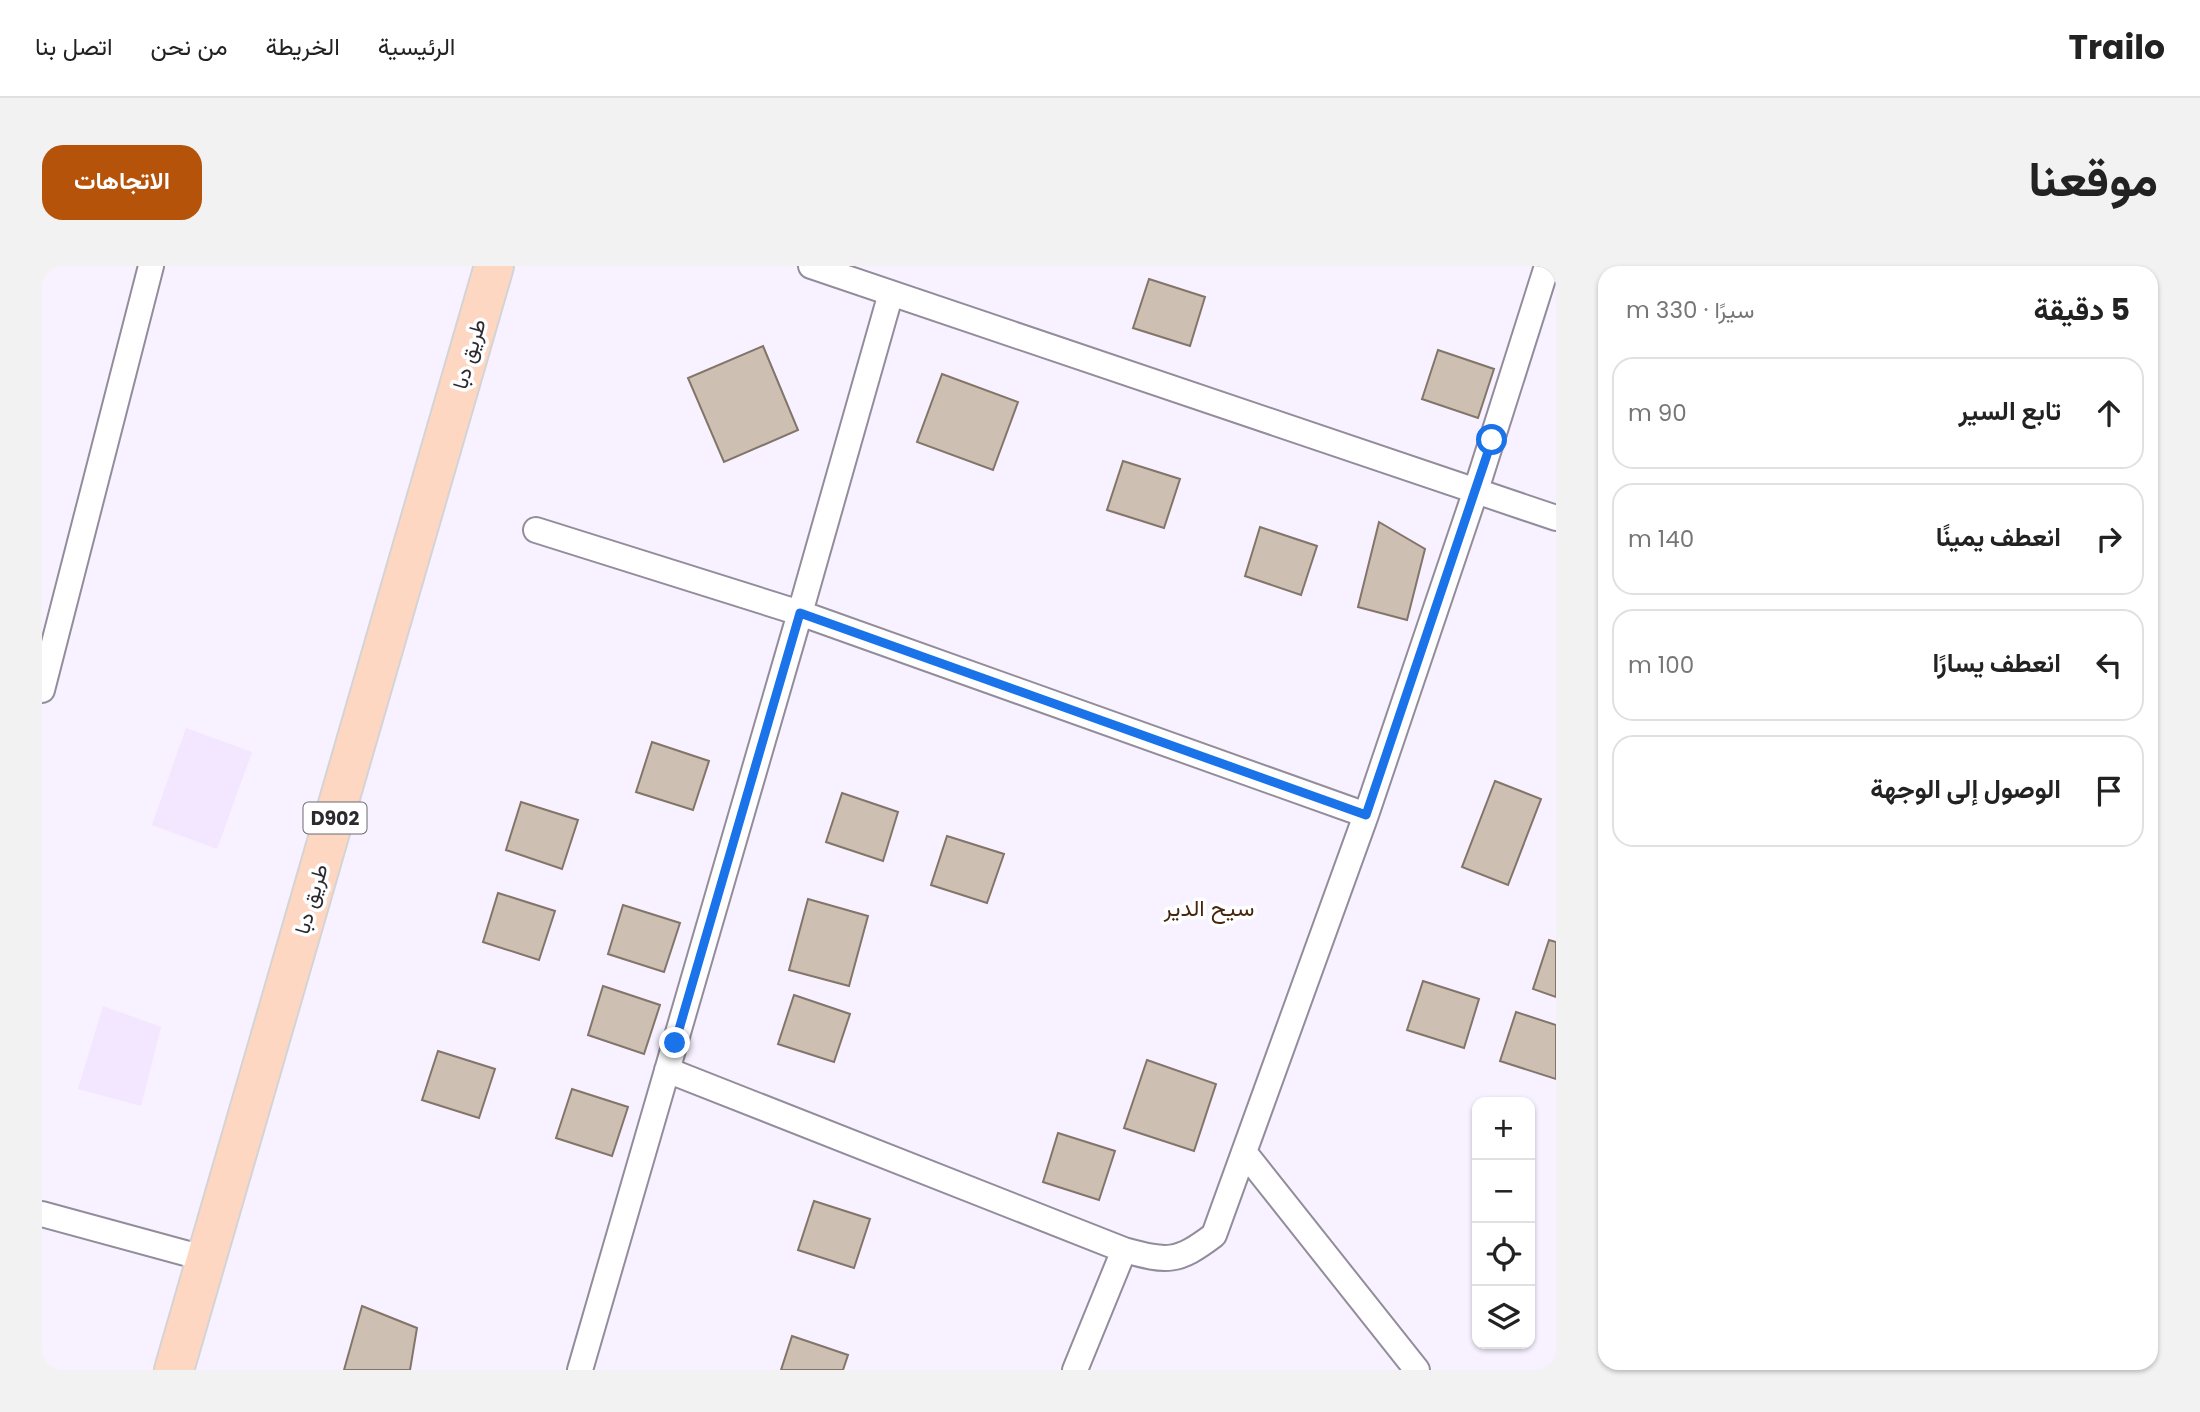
<!DOCTYPE html>
<html lang="ar">
<head>
<meta charset="utf-8">
<style>
	body { margin:0; font-family:Poppins,Vazirmatn,sans-serif; background:#f2f2f2; color:#222; direction:rtl }
	.controls { position:absolute; right:21px; bottom:21px; display:grid; overflow:hidden; border-radius:14px; box-shadow:0 2px 5px #0004 }
	.controls button { width:63px; height:63px; display:grid; place-items:center; padding:0; border:0; border-bottom:2px solid #e0e0e0; background:#fff; color:#222; font:35px sans-serif }
	.stop { position:absolute; width:21px; height:21px; margin:-16px; border:5px solid #1a73e8; border-radius:50%; background:#fff }
	.stop.end { background:#1a73e8; border-color:#fff; box-shadow:0 2px 7px #0008 }
	.list { margin:0; padding:0; list-style:none }
	h2 { display:flex; justify-content:space-between; align-items:center; height:91px; margin:0; padding:0 28px; font-size:30px }
	h2 small { font-size:23px; font-weight:400; color:#767676 }
	.list li { display:grid; grid-template-columns:46px 1fr auto; gap:21px; align-items:center; box-sizing:border-box; height:112px; margin:0 14px 14px; padding:0 14px; border:2px solid #e0e0e0; border-radius:21px }
	.list b { display:block; font-size:26px; white-space:nowrap }
	.list em { font-size:23px; font-style:normal; color:#767676 }
	.icon { flex:none; width:38px; height:38px; fill:none; stroke:currentColor; stroke-width:2; stroke-linecap:round; stroke-linejoin:round }
	.map { position:relative; flex:none; width:1514px; height:1104px; overflow:hidden; direction:ltr; border-radius:21px }
	header { display:flex; align-items:center; gap:42px; box-sizing:border-box; height:98px; padding:0 35px; background:#fff; border-bottom:2px solid #e0e0e0 }
	header strong { font-size:33px }
	nav { display:flex; gap:38px; margin-inline-start:auto; font-size:24px }
	.intro { display:flex; align-items:center; justify-content:space-between; box-sizing:border-box; height:168px; padding:0 42px }
	h1 { margin:0; font-size:49px }
	.button { padding:18px 32px; border-radius:21px; background:#b45309; color:#fff; font-size:24px; font-weight:700 }
	main { display:flex; gap:42px; padding:0 42px }
	aside { flex:1; background:#fff; border-radius:21px; box-shadow:0 2px 5px #0004 }
	.map>svg:first-child { display:block }
</style>
</head>
<body>
<header>
<strong>Trailo</strong>
<nav><a>الرئيسية</a><a>الخريطة</a><a>من نحن</a><a>اتصل بنا</a></nav>
</header>
<div class="intro"><h1>موقعنا</h1><a class="button">الاتجاهات</a></div>
<main>
<aside>
<h2>5 دقيقة<small>سيرًا · 330 m</small></h2>
<ul class="list">
<li><svg class="icon" aria-label="ahead" viewBox="0 0 24 24"><path d="M12 20V5M6 11l6-6 6 6"/></svg><div><b>تابع السير</b></div><em>90 m</em></li>
<li><svg class="icon" aria-label="right" viewBox="0 0 24 24"><path d="M7 20v-9h11M14 6l5 5-5 5"/></svg><div><b>انعطف يمينًا</b></div><em>140 m</em></li>
<li><svg class="icon" aria-label="left" viewBox="0 0 24 24"><path d="M17 20v-9H6M10 6l-5 5 5 5"/></svg><div><b>انعطف يسارًا</b></div><em>100 m</em></li>
<li><svg class="icon" aria-label="arrive" viewBox="0 0 24 24"><path d="M6 21V4h12l-3 4 3 4H6"/></svg><div><b>الوصول إلى الوجهة</b></div></li>
</ul>
</aside>
<div class="map">
<svg width="1514" height="1104" viewBox="0 0 1514 1104">
	<rect width="100%" height="100%" fill="#f8f1ff"/>
	<path fill="#f3e7ff" d="M144 462 210 486 175 583 110 559Z
		M61 740 119 761 99 840 36 823Z"/>
	<path fill="#cebfb3" stroke="#827569" stroke-width="2" d="M1107 13 1163 31 1148 80 1091 62Z
		M721 80 756 164 682 196 646 112Z
		M1396 84 1452 103 1436 152 1380 133Z
		M900 108 976 136 951 204 875 176Z
		M1081 195 1138 213 1122 262 1065 244Z
		M1337 256 1383 283 1365 354 1316 341Z
		M1218 261 1275 280 1259 329 1203 310Z
		M610 476 667 495 651 544 594 526Z
		M1453 515 1499 533 1466 619 1420 601Z
		M800 527 856 546 841 595 784 576Z
		M479 536 536 554 520 603 464 584Z
		M905 570 962 588 945 637 889 619Z
		M456 627 513 645 497 694 441 676Z
		M766 633 826 650 807 720 747 704Z
		M581 639 638 657 622 706 566 688Z
		M1507 674 1514 676V731L1491 723Z
		M1381 715 1437 733 1422 782 1365 764Z
		M561 720 618 739 602 788 546 769Z
		M752 729 808 748 792 796 736 778Z
		M1474 746 1514 759V813L1458 795Z
		M396 785 453 803 437 852 380 834Z
		M1105 794 1174 818 1152 885 1082 862Z
		M530 823 586 841 570 890 514 872Z
		M1016 867 1073 885 1057 934 1001 916Z
		M772 935 828 953 812 1002 756 984Z
		M320 1040 375 1062 368 1104H302Z
		M750 1070 806 1089 801 1104H739Z"/>
	<g fill="none" stroke-linecap="round" stroke-linejoin="round">
		<defs>
			<path id="minor" d="M769 0 1514 252
				M494 264 758 347 849 27
				M0 424 109 0
				M625 804 1082 984C1126 996 1135 997 1172 969L1324 549 1434 224 1505 0
				M1202 886 1375 1104
				M0 948 165 993
				M538 1104 758 347 1324 549
				M1033 1104 1082 984"/>
			<path id="primary" d="M132 1104 452 0"/>
		</defs>
		<use href="#minor" stroke="#938c9b" stroke-width="28"/>
		<use href="#primary" stroke="#d5d4d5" stroke-width="42"/>
		<use href="#minor" stroke="#fff" stroke-width="24"/>
		<use href="#primary" stroke="#fed7c2" stroke-width="38"/>
	</g>
	<g fill="none" stroke-linecap="round" stroke-linejoin="round">
		<path stroke="#1a73e8" stroke-width="9" d="M633 777 758 347 1324 549 1450 174"/>
	</g>
	<g text-anchor="middle" dominant-baseline="central" stroke-width="7" stroke-linejoin="round" paint-order="stroke">
		<rect fill="#fff" stroke="#6b696d" stroke-width="2" x="261.5" y="536.5" width="63" height="31" rx="5"/>
		<g font-size="19" font-weight="bold" fill="#2c292f">
			<text x="293" y="552">D902</text>
		</g>
		<g font-size="21" fill="#2c292f" stroke="#fff">
			<text transform="translate(427 88) rotate(-74)">طريق دبا</text>
			<text transform="translate(269 633) rotate(-74)">طريق دبا</text>
		</g>
		<g font-size="23" fill="#46260e" stroke="#fff">
			<text x="1167" y="642">سيح الدير</text>
		</g>
	</g>
</svg>
<div class="controls">
<button>+</button>
<button>−</button>
<button><svg class="icon" aria-label="locate" viewBox="0 0 24 24"><circle cx="12" cy="12" r="6"/><path d="M12 2v4M12 18v4M2 12h4M18 12h4"/></svg></button>
<button><svg class="icon" aria-label="layers" viewBox="0 0 24 24"><path d="M12 4l9 5-9 5-9-5zM3 14l9 5 9-5"/></svg></button>
</div>
<div class="stop" style="left:1450px;top:174px"></div>
<div class="stop end" style="left:633px;top:777px"></div>
</div>
</main>
</body>
</html>
